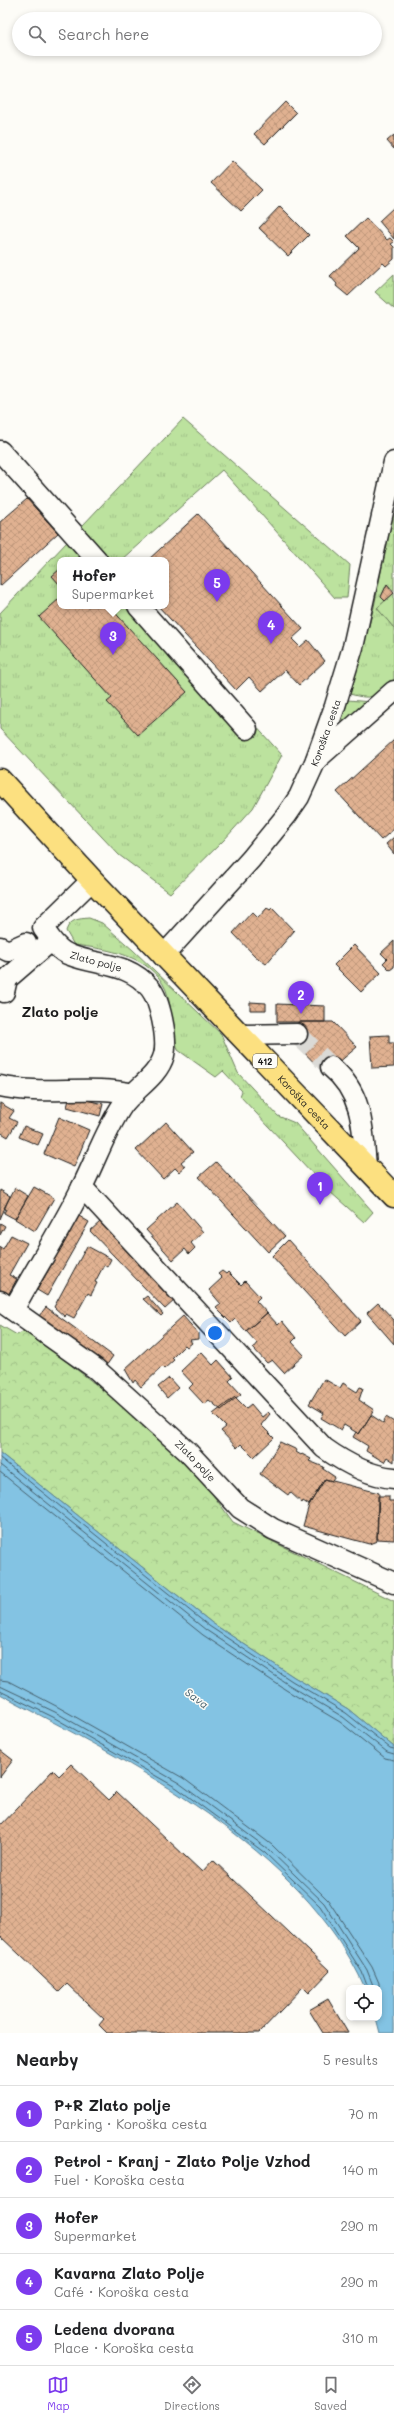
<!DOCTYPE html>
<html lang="en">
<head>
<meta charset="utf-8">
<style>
	body { margin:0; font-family:Mali,sans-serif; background:#f2f2f2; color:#202124 }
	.controls { position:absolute; right:12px; bottom:12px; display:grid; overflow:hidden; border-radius:8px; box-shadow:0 2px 6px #0003 }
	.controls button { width:36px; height:36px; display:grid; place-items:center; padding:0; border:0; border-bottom:1px solid #e0e0e0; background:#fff; color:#202124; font:20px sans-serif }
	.you { position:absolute; left:215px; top:1333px; width:14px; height:14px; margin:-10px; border:3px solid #fff; border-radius:50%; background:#1a73e8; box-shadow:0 0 0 6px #1a73e833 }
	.badge { display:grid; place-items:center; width:26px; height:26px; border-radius:50%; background:#7c3aed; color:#fff; font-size:13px; font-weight:700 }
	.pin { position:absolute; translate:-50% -33px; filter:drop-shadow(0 1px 2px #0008) }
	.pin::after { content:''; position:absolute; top:21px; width:14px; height:12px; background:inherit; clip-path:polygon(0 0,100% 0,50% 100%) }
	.popup { position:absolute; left:57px; top:557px; width:112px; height:52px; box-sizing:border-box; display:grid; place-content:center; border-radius:8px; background:#fff; filter:drop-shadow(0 1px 3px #0005); font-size:13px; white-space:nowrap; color:#757577 }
	.popup b { font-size:15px; color:#202124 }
	.popup::after { content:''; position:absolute; left:50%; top:100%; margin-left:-8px; border:8px solid transparent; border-top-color:#fff }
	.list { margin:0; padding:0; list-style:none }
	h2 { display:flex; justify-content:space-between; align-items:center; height:52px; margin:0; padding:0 16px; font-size:17px }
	h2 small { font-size:13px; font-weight:400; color:#757577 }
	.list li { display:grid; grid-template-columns:26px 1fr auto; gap:12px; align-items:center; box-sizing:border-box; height:56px; padding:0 16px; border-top:1px solid #e0e0e0 }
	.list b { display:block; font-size:15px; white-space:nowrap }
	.list p { margin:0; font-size:13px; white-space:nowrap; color:#757577 }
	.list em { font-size:13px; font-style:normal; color:#757577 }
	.icon { flex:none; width:22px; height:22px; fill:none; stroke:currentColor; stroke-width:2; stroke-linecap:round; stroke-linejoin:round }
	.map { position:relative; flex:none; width:394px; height:2033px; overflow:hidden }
	.search { position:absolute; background:#fff; box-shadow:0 2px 6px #0003; left:12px; right:12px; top:12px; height:44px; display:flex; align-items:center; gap:10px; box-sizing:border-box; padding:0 14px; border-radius:22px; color:#757577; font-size:15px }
	.sheet { height:332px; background:#fff }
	nav { display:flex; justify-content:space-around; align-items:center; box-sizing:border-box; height:56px; border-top:1px solid #e0e0e0; background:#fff; font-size:11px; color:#757577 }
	nav a { display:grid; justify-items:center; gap:2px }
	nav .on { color:#7c3aed }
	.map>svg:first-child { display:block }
</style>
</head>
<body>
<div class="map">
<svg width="394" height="2033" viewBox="0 0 394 2033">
	<defs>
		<pattern id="grass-tufts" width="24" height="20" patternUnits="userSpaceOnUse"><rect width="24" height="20" fill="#bce29e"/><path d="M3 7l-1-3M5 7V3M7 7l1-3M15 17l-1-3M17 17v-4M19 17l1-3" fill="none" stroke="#a1c188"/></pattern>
		<pattern id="forest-crowns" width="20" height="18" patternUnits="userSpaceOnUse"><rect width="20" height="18" fill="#bce29e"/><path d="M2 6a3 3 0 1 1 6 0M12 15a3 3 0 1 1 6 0" fill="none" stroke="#a1c188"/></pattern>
		<pattern id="building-cross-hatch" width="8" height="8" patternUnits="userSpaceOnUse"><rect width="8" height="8" fill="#e0b191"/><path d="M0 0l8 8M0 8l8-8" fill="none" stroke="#c0987c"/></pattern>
	</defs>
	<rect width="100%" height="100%" fill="#fdfcf7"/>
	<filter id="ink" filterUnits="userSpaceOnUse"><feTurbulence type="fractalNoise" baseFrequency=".025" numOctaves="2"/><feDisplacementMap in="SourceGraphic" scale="8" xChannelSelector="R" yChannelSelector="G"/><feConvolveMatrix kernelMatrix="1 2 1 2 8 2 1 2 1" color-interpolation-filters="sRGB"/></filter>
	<g filter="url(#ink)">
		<path fill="url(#grass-tufts)" stroke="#6c7f5d" d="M394 274V309L375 292Z
			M183 419 350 565 347 598H335L222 470 121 560H60V606H147L282 755 253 808 224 840 170 893 119 855 0 729V613Z
			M394 505V591L387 584 381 597 385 601 377 608 394 628V681C378 696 373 701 350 694L374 607Z
			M348 700 371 702 338 733Z
			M89 918 102 923 133 950 221 1034 238 1073 278 1116 295 1123 373 1212 364 1222 329 1191 240 1096 242 1091 223 1071 216 1077 178 1050C172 1032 172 1006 166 990 151 955 107 949 74 945L66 931C70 919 78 919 89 918Z"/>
		<path fill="url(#forest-crowns)" stroke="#6c7f5d" d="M0 1325 17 1335 26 1330 148 1425 202 1480 233 1522 394 1601V1747L348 1709 294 1677 212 1623 0 1453Z"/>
		<path fill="#bce29e" stroke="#6c7f5d" d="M394 593V628L377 608Z"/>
		<path fill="#83c3e3" stroke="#5a8093" d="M0 1453 212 1623 294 1677 348 1709 394 1747V2033H380L376 2018H379V1988H365C303 1847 130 1763 0 1694Z"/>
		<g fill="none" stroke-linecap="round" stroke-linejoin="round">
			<path stroke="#455f6c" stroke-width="1" d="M0 1458 209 1626 292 1681 346 1713 390 1748 394 1749
				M0 1465 206 1630 289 1685 343 1717 387 1752 394 1754
				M0 1472 203 1635 286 1690 340 1722 385 1758 394 1760
				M0 1680 8 1681 58 1707 183 1778 272 1845 328 1900 372 1967 379 1983V1991
				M0 1686 55 1712 179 1783 268 1849 324 1903 367 1970 374 1988
				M0 1691 53 1717 177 1788 265 1853 320 1906 362 1972 368 1988"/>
		</g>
		<path fill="url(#building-cross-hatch)" stroke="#1c1c1c" d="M285 102 296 113 265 144 254 134Z
			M394 135V149L387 141Z
			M232 161 262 190 241 211 211 183Z
			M280 206 309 235 288 256 259 228Z
			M394 207V239L379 221Z
			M366 218 387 240 390 238 394 242 391 244 394 247V259L386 266 383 263 348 296 336 286 337 284 330 276 359 248 347 236Z
			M27 499 58 533 0 586V522Z
			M198 514 303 629 292 639 300 647 308 640 325 661 299 685 285 670 262 691 249 677 236 690 158 606H166V560H148Z
			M60 569V585L52 576Z
			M387 584 394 593 385 601 381 597Z
			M60 598V606H109L187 692 138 735 107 702 112 698 39 617Z
			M394 740V829L381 840 337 792Z
			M394 837V854L386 844Z
			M267 908 270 910 272 908 294 931 266 964 255 956 233 933 252 912 258 918Z
			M394 941V967L390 970 383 963 387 959 381 953Z
			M354 945 381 973 361 992 334 965Z
			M250 1002 266 1003V1010H250Z
			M277 1004 325 1006V1022H277Z
			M298 1022H333L357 1047 325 1074 297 1045Z
			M389 1035V1043H394V1067L372 1068 370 1036Z
			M70 1096 103 1104 100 1116 67 1107Z
			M0 1103 14 1111 9 1118 17 1122 8 1137 0 1132Z
			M59 1117 89 1130 74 1167 44 1154Z
			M166 1122 193 1152 181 1162 185 1167 179 1172 175 1168 163 1179 136 1150Z
			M24 1126 43 1134 38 1145 19 1137Z
			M216 1162 285 1236 268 1252 199 1177Z
			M34 1187 54 1198 35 1231 15 1219Z
			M15 1188 28 1196 15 1219 4 1213 6 1209 4 1208Z
			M0 1190 10 1196 0 1219Z
			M177 1202 203 1232 191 1243 195 1248 189 1254 185 1249 173 1260 146 1230Z
			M79 1216 89 1222 47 1296 37 1290Z
			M100 1222 175 1300 165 1309 90 1231Z
			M0 1223 5 1226 0 1235Z
			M11 1235 27 1243 9 1275 17 1279 8 1295 0 1291V1247L3 1249Z
			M288 1240 361 1321 345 1336 272 1256Z
			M87 1246 111 1259 107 1267 104 1265 95 1282 97 1283 91 1295 88 1293 74 1318 66 1314 65 1317 54 1307Z
			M222 1271 226 1274 228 1272 241 1285 245 1281 260 1297 256 1301 267 1313 246 1331 235 1319 231 1323 216 1308 221 1304 209 1290 222 1278 218 1274Z
			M147 1296 163 1314 161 1316 143 1299Z
			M378 1303 394 1320V1344L367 1313Z
			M46 1307 113 1356 106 1366 39 1316Z
			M267 1313 278 1325 282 1321 296 1338 292 1342 304 1355 284 1373 272 1360 267 1363 253 1348 257 1343 246 1331Z
			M183 1316 198 1333V1339L190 1340 192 1343 187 1347 185 1345 172 1358 174 1360 164 1369 162 1367 141 1387 135 1380 133 1383 125 1369Z
			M201 1352 213 1365 218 1360 233 1377 229 1381 241 1394 221 1410 209 1400 204 1404 189 1388 193 1384 181 1371Z
			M169 1378 178 1388 167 1398 158 1387Z
			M324 1379 340 1388 343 1383 357 1392 360 1387 363 1388 359 1400 374 1410 359 1434 344 1425 341 1430 321 1418 324 1413 309 1404Z
			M235 1397 246 1408 251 1404 262 1417 268 1412 270 1414 261 1425 274 1438 254 1457 241 1444 237 1448 221 1431 226 1427 213 1414Z
			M371 1415 383 1423 386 1417 394 1422V1462L387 1457 384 1462 366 1451 368 1446 353 1437 356 1432 359 1434Z
			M280 1442 297 1450 296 1452 301 1455 302 1454 311 1459 309 1461 324 1467 323 1469 335 1477 332 1481 325 1479 309 1505 303 1501 302 1503 290 1492 288 1495 260 1474Z
			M325 1479 379 1493 377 1541 369 1544 303 1526 309 1505Z
			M378 1496H389V1501H394V1540L377 1539Z
			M0 1750 13 1760 0 1777Z
			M71 1764 109 1800 117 1792 202 1872 213 1860 330 1971 309 1993 303 1987 259 2033H107L99 2025 104 2019 67 1984 59 1992 0 1936V1826L53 1770 59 1776Z
			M328 1999 348 2033H323L309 2010Z"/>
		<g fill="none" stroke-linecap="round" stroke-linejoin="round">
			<path stroke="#dbdad6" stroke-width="20" stroke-dasharray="20 10" stroke-linecap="butt" d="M297 1034 331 1067"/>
			<defs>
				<g id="minor">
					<path d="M0 451 97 560"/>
					<path d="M138 606 247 729"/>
					<path d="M316 760 394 691"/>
					<path d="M0 947 8 951 26 943"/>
					<path id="s1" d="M163 956 251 859 286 816 299 797 315 762 335 706 353 647 394 462"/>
					<path d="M4 992 7 979 51 941"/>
					<path d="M240 1035 297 1034"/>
					<path d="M331 1067C363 1093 363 1129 366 1167"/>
					<path d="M0 1086C44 1096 90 1084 134 1094"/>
					<path d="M82 1187 324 1448C345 1463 368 1476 394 1478"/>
					<path id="s2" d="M0 1301 96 1369 187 1451 240 1508 273 1529 394 1583"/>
					<path d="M13 1310C36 1268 62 1228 83 1185 95 1161 107 1128 122 1106 134 1089 158 1077 164 1055 168 1039 160 1000 150 988 128 962 99 966 70 955 58 951 50 938 43 928L92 880"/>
				</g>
				<g id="major">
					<path id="s3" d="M0 780 92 880 394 1196"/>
				</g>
			</defs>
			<use href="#minor" stroke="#1c1c1c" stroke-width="23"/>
			<use href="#major" stroke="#1c1c1c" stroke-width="25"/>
			<use href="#minor" stroke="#fdfcf7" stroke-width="20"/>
			<use href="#major" stroke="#fce080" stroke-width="22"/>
		</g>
	</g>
	<g text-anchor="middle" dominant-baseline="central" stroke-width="3" stroke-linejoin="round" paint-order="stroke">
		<rect fill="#fdfcf7" stroke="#605f5e" stroke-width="1" x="253" y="1054" width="24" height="14" rx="3"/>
		<g font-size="9" font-weight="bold" fill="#1c1c1c">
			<text x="265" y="1061">412</text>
		</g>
		<g font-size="10" fill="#1c1c1c" stroke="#fdfcf7">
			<text stroke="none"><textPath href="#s1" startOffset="279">Koroška cesta</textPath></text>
			<text transform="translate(96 961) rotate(15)">Zlato polje</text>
			<text stroke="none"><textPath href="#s3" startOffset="443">Koroška cesta</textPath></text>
			<text stroke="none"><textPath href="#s2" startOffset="253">Zlato polje</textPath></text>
		</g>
		<g font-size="11" font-style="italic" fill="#455f6c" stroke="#fdfcf7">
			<text transform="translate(197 1698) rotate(36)">Sava</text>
		</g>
		<g font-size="14" font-weight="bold" fill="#1c1c1c" stroke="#fdfcf7">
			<text x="60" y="1011">Zlato polje</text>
		</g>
	</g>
</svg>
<div class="controls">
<button><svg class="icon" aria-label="locate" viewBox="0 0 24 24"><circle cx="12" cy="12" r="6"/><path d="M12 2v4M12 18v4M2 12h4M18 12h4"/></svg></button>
</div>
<div class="you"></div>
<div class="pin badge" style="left:320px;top:1205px">1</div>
<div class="pin badge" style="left:301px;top:1014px">2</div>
<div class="pin badge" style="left:113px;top:655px">3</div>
<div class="popup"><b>Hofer</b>Supermarket</div>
<div class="pin badge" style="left:271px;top:644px">4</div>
<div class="pin badge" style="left:217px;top:602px">5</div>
<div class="search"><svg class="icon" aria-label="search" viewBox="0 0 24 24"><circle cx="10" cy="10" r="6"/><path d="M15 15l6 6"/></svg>Search here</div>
</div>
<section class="sheet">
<h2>Nearby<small>5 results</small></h2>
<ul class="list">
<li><span class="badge">1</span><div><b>P+R Zlato polje</b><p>Parking · Koroška cesta</p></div><em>70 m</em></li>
<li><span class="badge">2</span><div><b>Petrol - Kranj - Zlato Polje Vzhod</b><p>Fuel · Koroška cesta</p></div><em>140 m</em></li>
<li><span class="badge">3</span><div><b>Hofer</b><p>Supermarket</p></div><em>290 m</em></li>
<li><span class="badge">4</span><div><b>Kavarna Zlato Polje</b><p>Café · Koroška cesta</p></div><em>290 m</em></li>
<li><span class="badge">5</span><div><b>Ledena dvorana</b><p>Place · Koroška cesta</p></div><em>310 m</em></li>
</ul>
</section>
<nav>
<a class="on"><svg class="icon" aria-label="map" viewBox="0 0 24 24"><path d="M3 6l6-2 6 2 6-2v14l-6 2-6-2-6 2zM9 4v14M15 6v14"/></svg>Map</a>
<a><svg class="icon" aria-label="directions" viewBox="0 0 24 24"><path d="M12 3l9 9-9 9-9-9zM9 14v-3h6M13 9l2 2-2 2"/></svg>Directions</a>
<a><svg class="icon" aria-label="saved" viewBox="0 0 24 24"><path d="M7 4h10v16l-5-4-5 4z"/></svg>Saved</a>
</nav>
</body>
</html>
